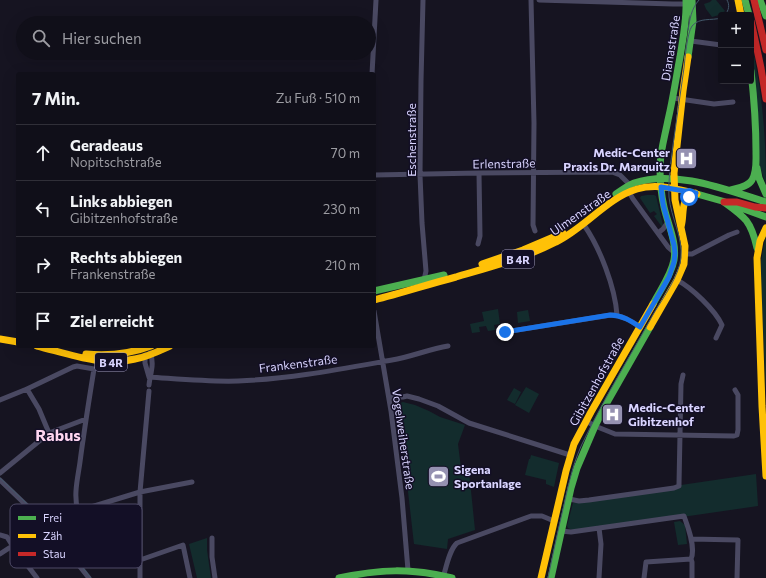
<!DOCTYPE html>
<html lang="de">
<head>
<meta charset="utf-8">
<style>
	body { margin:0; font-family:Commissioner,sans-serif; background:#1e1d26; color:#f1f3f6 }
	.controls { position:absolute; right:12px; top:12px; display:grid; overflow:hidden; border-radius:4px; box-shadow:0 4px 16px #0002 }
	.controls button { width:36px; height:36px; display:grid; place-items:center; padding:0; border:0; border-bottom:1px solid #302f38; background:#100f19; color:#f1f3f6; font:20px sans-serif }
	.stop { position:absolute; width:12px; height:12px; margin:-9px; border:3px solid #1a73e8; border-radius:50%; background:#fff }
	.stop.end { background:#1a73e8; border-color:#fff; box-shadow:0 1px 4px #0008 }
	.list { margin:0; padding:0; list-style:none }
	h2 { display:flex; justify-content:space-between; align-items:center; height:52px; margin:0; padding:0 16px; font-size:17px }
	h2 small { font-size:13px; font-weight:400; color:#9c9ca2 }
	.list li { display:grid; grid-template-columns:26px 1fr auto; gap:12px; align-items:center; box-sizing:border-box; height:56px; padding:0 16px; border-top:1px solid #302f38 }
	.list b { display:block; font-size:15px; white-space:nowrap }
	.list p { margin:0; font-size:13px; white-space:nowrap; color:#9c9ca2 }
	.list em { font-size:13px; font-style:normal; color:#9c9ca2 }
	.icon { flex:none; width:22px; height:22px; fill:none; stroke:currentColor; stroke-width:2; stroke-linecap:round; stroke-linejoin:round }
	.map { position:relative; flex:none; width:766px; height:578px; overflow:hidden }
	.search { position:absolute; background:#100f19; box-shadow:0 4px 16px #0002; left:16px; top:16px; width:360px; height:44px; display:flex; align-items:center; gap:10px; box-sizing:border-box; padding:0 14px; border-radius:22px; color:#9c9ca2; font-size:15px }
	.panel { position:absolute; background:#100f19; box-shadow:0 4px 16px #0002; left:16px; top:72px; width:360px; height:276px; border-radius:4px }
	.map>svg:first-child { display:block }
</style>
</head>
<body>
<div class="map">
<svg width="766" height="578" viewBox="0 0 766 578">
	<rect width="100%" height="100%" fill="#161421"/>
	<path fill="#132c2d" d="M712 0H716L725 11 719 15 712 17 706 9 704 4 710 2Z
		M751 42C762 89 766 136 766 184L760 167 754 69 751 52Z
		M647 195H654L656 196 663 225 662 227 654 216 657 214 654 211 650 213 640 198 641 196Z
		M766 237V394L760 267 765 239Z
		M498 309 500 324 494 325 495 330 488 331 486 326 479 327 480 332 472 333 470 324 484 321 482 312Z
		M528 310 530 321 518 323 517 312Z
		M526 387 539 394 529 413 515 405Z
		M514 388 521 392 515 404 507 400Z
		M403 402 415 405 429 411 440 417 465 425 458 444 461 468 469 471 475 530 448 539 447 549 414 544 398 404Z
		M531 455 559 463 554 487 546 484V480L525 475 529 459H530Z
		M756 474 758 506 689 516 572 530 568 528 567 526 573 503 679 488 681 485Z
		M680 521 685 525 687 544 678 545 674 522Z
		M207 538V550L211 578H197L189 544Z"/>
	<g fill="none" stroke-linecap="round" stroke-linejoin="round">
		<path stroke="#4a4962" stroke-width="5" d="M423 0 421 81 420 175 422 223 426 271 424 280
			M531 0 534 123 533 225 535 231
			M539 0 673 4H690
			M691 41 721 45
			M372 74 376 0
			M673 98 714 104 733 102
			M374 175 479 173 612 172 620 175 630 185
			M629 192 633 199 668 247 675 253
			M584 225C600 248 615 287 617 315
			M658 233 663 229 668 222
			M478 244 480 236 479 173
			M685 254H692L729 235 737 232
			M677 280C692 288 715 310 722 325L716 338
			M374 311 391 411 402 498 408 570
			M505 332 611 315C622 315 631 321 640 327
			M145 355V363L149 377
			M149 377C179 379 208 382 238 381 289 379 341 369 392 360 411 357 429 349 448 346
			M149 385C150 374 155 364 150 353
			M27 389 39 409 49 433
			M389 397H403L407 396 419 399 438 406 469 423 570 455
			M0 400 27 389 73 367 77 366 94 369C89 400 84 431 80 462 78 477 73 495 78 511
			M586 421 595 426 615 434 734 436 737 435 738 430V395L735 390
			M0 473 49 433 86 419
			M0 480 46 524 89 578
			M569 499 579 501 589 500 674 488 679 486V484L681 384 683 375
			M561 531 571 532 684 516C688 527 696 548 691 559L692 562V578
			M0 535 7 537 12 545 37 578
			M212 538V557L215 578
			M691 539 738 540 737 578
			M0 554 46 524 78 511 140 492 192 482
			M140 560 183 545 190 578
			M140 578V492L149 391
			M443 578C446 568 449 550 457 543L531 516H542L554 521
			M599 578 601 544 599 528
			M644 578 646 562 691 559"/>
		<path stroke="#4caf50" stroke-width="7" d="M745 0 749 15
			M760 0 766 16
			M688 57 693 21 692 0
			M757 168 759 178 766 194
			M730 190C737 188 748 187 752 180 757 172 756 161 756 152 756 125 754 98 751 71
			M616 194C622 190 628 185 634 183 675 169 727 190 766 202
			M697 194 722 201 766 217
			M724 202C745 217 751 221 757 248
			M374 291 444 275
			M653 304C660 290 671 276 674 260 677 242 668 225 664 207 661 194 660 181 660 168 660 151 665 136 668 120 673 99 676 78 680 57 683 38 687 19 686 0
			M339 578C380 569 411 568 452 578
			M551 578 571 488 577 468 595 426 609 399 650 327"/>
		<path stroke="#ffc107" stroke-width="7" d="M738 0 741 15
			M681 227C685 213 679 199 695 193
			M766 228 760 241 757 258 762 406 766 476
			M482 264 523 250 563 233
			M374 300C402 293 429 284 456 277 490 267 525 258 556 242 585 228 607 198 637 189 656 183 679 189 697 194
			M650 327 677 280 684 264 685 246 675 200 674 173 683 91 688 57
			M0 339 18 342
			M37 346C69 354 102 367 135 359 147 357 159 351 170 346
			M86 354C109 356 130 354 151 346
			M541 578 566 471 574 444 591 412 653 304"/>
		<path stroke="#c62828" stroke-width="7" d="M754 0 766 50
			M751 21 761 68 766 99
			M724 202H737L755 207 766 208"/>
		<path stroke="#43596b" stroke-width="1" d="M725 15C729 10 730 5 727 0
			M688 30C690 19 691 9 699 0
			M0 478 47 523 91 578
			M548 578C553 554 558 530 564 505 569 482 574 459 585 438 606 395 631 355 654 313 663 298 679 276 681 258 683 237 671 218 669 197 668 180 671 162 673 145 677 119 680 94 684 68 685 59 687 33 692 26 700 17 711 21 721 18"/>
	</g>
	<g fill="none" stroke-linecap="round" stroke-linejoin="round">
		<path stroke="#1a73e8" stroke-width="5" d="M505 332 610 315C622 315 631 321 640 327L669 277 674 262 675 253 674 245 663 204 661 187 696 193 691 194 689 197"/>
	</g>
	<defs>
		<symbol id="hospital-square" viewBox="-11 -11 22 22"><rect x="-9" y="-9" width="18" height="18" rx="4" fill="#9591b1" stroke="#130f26"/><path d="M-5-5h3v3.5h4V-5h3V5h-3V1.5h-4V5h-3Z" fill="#fff"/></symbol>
		<symbol id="stadium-square" viewBox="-11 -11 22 22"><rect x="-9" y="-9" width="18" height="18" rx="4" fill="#9591b1" stroke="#130f26"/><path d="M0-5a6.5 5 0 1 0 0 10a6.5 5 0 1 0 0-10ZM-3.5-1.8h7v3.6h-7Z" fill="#fff"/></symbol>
	</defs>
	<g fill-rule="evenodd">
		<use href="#hospital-square" x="674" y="146" width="25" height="25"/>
		<use href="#hospital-square" x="600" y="402" width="25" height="25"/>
		<use href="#stadium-square" x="426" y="464" width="25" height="25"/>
	</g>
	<g text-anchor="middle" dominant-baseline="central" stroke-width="3" stroke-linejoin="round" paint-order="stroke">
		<g fill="#130f26" stroke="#9e99be" stroke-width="1">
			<rect x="502" y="250" width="32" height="18" rx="3"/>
			<rect x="95" y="353" width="32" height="18" rx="3"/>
		</g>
		<g font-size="11" font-weight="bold" fill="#d9d4ff">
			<text x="518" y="259">B 4R</text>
			<text x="111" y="362">B 4R</text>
		</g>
		<g font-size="12" fill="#d9d4ff" stroke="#130f26">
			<text transform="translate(670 48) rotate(-81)">Dianastraße</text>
			<text transform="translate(411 140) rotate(-90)">Eschenstraße</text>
			<text transform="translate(504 163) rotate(-1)">Erlenstraße</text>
			<text transform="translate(580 212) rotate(-35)">Ulmenstraße</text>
			<text transform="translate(298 363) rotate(-7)">Frankenstraße</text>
			<text transform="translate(596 381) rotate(-61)">Gibitzenhofstraße</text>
			<text transform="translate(404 439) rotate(82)">Vogelweiherstraße</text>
		</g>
		<g font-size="12" font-weight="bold" fill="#d9d4ff" stroke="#130f26" text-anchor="start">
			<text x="670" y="152" text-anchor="end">Medic-Center<tspan x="670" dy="14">Praxis Dr. Marquitz</tspan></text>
			<text x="628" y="407">Medic-Center<tspan x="628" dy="14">Gibitzenhof</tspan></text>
			<text x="454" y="469">Sigena<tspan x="454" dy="14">Sportanlage</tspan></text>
		</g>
		<g font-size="16" font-weight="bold" fill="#ffd6f0" stroke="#130f26">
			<text x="58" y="434">Rabus</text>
		</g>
	</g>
	<rect x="10" y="504" width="132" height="64" rx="6" fill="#130f26" stroke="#4e4a67" stroke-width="1"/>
	<rect x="18" y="516" width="18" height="4" fill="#4caf50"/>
	<rect x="18" y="534" width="18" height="4" fill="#ffc107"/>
	<rect x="18" y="552" width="18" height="4" fill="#c62828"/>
	<g font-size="11" fill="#d9d4ff">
		<text x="43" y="522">Frei</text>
		<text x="43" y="540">Zäh</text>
		<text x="43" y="558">Stau</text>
	</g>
</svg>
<div class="controls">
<button>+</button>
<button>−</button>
</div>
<div class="stop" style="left:689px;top:197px"></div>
<div class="stop end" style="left:505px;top:332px"></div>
<div class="search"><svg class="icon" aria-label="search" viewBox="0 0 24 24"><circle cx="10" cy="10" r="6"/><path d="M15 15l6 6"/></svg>Hier suchen</div>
<section class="panel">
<h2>7 Min.<small>Zu Fuß · 510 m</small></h2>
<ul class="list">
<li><svg class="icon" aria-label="ahead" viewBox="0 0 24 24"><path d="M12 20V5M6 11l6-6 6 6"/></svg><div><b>Geradeaus</b><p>Nopitschstraße</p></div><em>70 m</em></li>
<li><svg class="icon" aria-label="left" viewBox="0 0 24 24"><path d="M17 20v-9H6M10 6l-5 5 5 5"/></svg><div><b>Links abbiegen</b><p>Gibitzenhofstraße</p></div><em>230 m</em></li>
<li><svg class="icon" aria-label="right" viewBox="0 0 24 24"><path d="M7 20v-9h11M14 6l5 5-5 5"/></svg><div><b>Rechts abbiegen</b><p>Frankenstraße</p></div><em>210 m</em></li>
<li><svg class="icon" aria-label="arrive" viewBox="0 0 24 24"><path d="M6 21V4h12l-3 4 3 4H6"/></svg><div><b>Ziel erreicht</b></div></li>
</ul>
</section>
</div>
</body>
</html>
